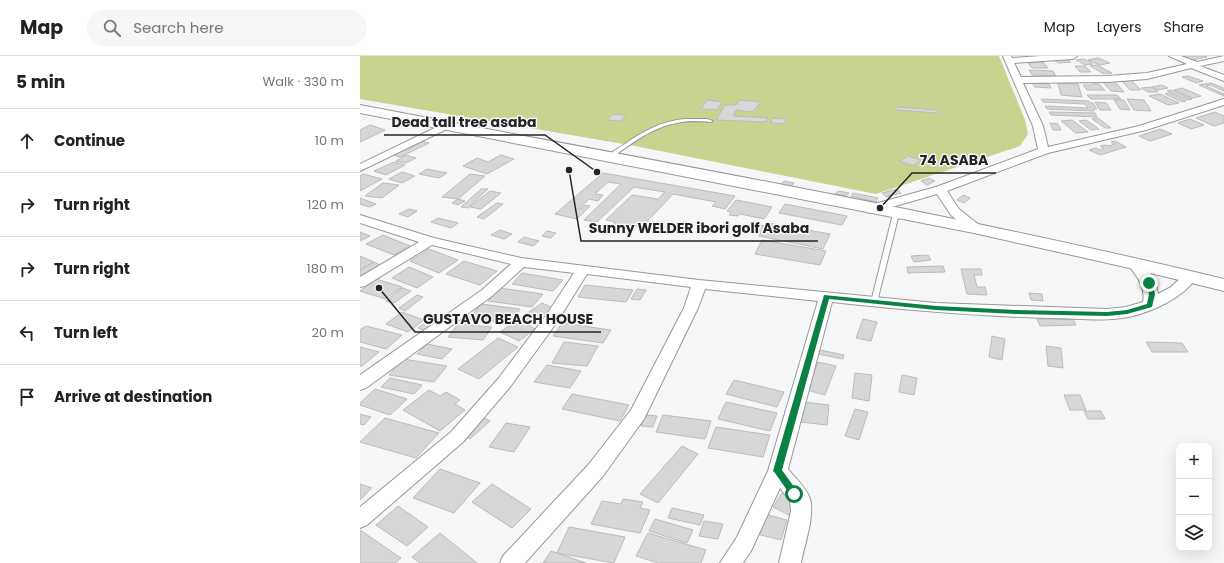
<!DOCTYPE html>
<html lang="en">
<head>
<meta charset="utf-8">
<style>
	body { margin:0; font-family:Poppins,sans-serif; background:#f6f6f6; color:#222 }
	.controls { position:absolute; right:12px; bottom:12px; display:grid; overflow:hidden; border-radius:8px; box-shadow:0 4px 16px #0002 }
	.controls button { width:36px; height:36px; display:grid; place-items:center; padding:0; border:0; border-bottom:1px solid #e0e0e0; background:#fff; color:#222; font:20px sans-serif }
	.stop { position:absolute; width:12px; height:12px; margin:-9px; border:3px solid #0b8043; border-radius:50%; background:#fff }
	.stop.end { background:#0b8043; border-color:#fff; box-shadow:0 1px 4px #0008 }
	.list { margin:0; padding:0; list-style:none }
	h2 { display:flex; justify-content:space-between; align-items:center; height:52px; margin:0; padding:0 16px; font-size:17px }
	h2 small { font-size:13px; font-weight:400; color:#767676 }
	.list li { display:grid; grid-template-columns:26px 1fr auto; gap:12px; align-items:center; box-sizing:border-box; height:64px; padding:0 16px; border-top:1px solid #e0e0e0 }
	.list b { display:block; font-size:15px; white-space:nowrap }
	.list em { font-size:13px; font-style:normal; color:#767676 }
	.icon { flex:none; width:22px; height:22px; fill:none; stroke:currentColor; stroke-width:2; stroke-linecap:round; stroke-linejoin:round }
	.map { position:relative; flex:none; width:864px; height:507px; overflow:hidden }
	header { display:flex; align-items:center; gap:24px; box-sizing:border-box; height:56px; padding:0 20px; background:#fff; border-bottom:1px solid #e0e0e0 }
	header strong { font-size:19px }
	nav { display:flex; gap:22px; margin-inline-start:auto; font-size:14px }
	.search { width:280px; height:36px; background:#f6f6f6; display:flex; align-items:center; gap:10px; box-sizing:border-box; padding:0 14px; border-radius:22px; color:#767676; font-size:15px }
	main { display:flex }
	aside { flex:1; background:#fff }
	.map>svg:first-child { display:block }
</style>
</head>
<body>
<header>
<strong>Map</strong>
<div class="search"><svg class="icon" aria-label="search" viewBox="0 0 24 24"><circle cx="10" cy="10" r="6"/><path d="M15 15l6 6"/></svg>Search here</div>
<nav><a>Map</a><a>Layers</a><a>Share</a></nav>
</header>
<main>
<aside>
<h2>5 min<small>Walk · 330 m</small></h2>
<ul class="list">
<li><svg class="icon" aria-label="ahead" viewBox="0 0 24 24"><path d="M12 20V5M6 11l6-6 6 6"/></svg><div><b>Continue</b></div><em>10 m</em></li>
<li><svg class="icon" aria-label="right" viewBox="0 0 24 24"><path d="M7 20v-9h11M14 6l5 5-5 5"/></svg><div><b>Turn right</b></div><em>120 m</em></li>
<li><svg class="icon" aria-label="right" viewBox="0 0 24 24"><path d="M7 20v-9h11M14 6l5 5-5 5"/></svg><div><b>Turn right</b></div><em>180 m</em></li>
<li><svg class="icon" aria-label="left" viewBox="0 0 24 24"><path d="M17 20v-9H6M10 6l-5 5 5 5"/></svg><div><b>Turn left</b></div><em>20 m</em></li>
<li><svg class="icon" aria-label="arrive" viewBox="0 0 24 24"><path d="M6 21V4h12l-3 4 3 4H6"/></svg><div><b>Arrive at destination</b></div></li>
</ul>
</aside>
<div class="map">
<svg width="864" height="507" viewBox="0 0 864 507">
	<rect width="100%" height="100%" fill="#f5f6f7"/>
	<path fill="#cad28f" d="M0 0H639L665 64 668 78 660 90 516 138 275 90 0 43Z"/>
	<path fill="#d6d7d8" stroke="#babbbc" d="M826 0H845L847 1 832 4 823 1Z
		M705 2 711 6 699 7 693 4Z
		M738 2 750 7 740 9 728 4Z
		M724 3 733 8 725 9 716 4Z
		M683 6 688 12H672L668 7Z
		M737 9 752 17 744 18 730 10Z
		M715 10H725L731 16H720Z
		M669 14 693 15 696 20 672 19Z
		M828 20 843 25 836 27 822 21Z
		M761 24H771L781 34H770Z
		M742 25H754L764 36 751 35Z
		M672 27 689 28 691 32 675 31Z
		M698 27 718 28 722 41 701 39Z
		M851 27 864 32V35L850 29 846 30 864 38V40L839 29Z
		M732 28H739L745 34H727L723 29H733Z
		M802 29 808 32 798 34 792 31Z
		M792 31 798 36H788L781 32Z
		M822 32 841 40 833 42 814 34Z
		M811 34 832 43 828 44 807 35Z
		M809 37 826 45 822 46 805 38Z
		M800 38 819 47 808 49 789 40Z
		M727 39H757L761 43H731Z
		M681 43 729 45 730 47H733L737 53H733L734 55 687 53 685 50 728 52 725 48 683 46Z
		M767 43 784 44 791 55 774 54Z
		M347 44 362 46 357 54 341 53Z
		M380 44 401 46 393 56 376 54 373 60 408 62 406 66 356 64 365 49H376Z
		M754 44H764L770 54 760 53Z
		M735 46 746 47 751 54H740Z
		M536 51 578 54V57L536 54Z
		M689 56 735 57 737 61 691 59Z
		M855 56 864 60V67L854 70 836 62Z
		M253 58 266 59 261 65 247 64Z
		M412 62 426 63 425 68 411 67Z
		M738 62 751 72H745L732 63Z
		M830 63 844 69 831 73 818 67Z
		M712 64 728 76 716 77 701 65Z
		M726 64 739 73 731 74 719 65Z
		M690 67 698 68 701 74H693Z
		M10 69 25 74 0 86V74Z
		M800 73 812 78 790 85 779 80Z
		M62 85 69 87 40 101 33 99Z
		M755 85 766 91 740 99 729 94 736 92 740 94 744 92 740 90 745 89 749 90 755 88 751 86Z
		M46 99 56 102 46 107 36 105Z
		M141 99 154 103 127 118 103 110 117 102 128 106Z
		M548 100 561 104 553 110 540 105Z
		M34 106 45 109 26 119 14 115Z
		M67 113 87 117 79 122 59 118Z
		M42 116 55 120 42 127 29 123Z
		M243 117 375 140 365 153 352 150 356 146 313 138 282 171 273 170 271 172 253 169 255 166 246 164 272 139 298 143 305 136 274 131 237 166 224 164 261 128 248 126 235 138 243 139 238 145 229 143 219 153H221L225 149 230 150 217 163 195 158Z
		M3 118 22 123 0 135V120Z
		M110 118 125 120 98 143 82 141Z
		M569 122 575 125 567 129 561 125Z
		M424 125 434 127 430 131 420 129Z
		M23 127 39 129 22 142 5 140Z
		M121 133H128L108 152 101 151Z
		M537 133 541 137 526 141 522 137Z
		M130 135 141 137 121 153 110 151Z
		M478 135 489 137 486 140 475 138Z
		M493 137 518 142 516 146 491 140Z
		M603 139 610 142 604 147 597 144Z
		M0 142 16 148 10 151 0 148Z
		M98 143 105 145 98 149 92 147Z
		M376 144 412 151 404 163 380 158 378 160 369 159 371 156 367 155Z
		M137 147 143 148 124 163 117 161Z
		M425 148 487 160 482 169 419 157Z
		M49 153 57 155 48 161 39 158Z
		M78 162 98 167 91 172 71 166Z
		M408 167 470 178 463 193 399 180 401 177 395 176 400 169 405 170Z
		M140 174 152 178 144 183 131 179Z
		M187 175 196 177 191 182 182 180Z
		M0 176 10 180 0 185Z
		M23 179 50 190 34 199 6 188Z
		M164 181 179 185 173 190 158 186Z
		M402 184 466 195 460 209 395 198Z
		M69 193 98 204 79 217 50 205Z
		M568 199 571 204 554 206 551 200Z
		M0 200 14 206 0 214Z
		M104 205 137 215 120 229 86 218Z
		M14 206 22 210 0 223V214Z
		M583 210 585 216 548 217 547 211Z
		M49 211 73 221 57 232 32 222Z
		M601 213H621L622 219H614L617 231H625L627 239 607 238Z
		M162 217 203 224 193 235 152 228Z
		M16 223 42 231 25 243 0 235Z
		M225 229 273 234 266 246 218 241Z
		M42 232 51 235 34 247 26 245Z
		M139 232 183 238 172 251 128 245Z
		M277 233 286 234 280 244 271 243Z
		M669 237 682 238 683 245 671 244Z
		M57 239 63 241 45 255 39 252Z
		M182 247 193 252 168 269 175 273 159 285 140 276Z
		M121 248 160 253 150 267 109 263Z
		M42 256 64 264 48 276 26 268Z
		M503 263 517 266 511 285 496 282Z
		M677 263H713L716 269 680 270Z
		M69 264 76 268 65 275 58 272Z
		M202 267 251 274 243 287 193 280Z
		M98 268 132 271 123 284 88 281Z
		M6 270 42 279 26 293 0 286V274Z
		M632 280 645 283 642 304 629 301Z
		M138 282 158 291 119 323 98 313Z
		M204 286 238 290 227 310 192 307Z
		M786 286 822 287 828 296H792Z
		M67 288 92 293 82 303 57 298Z
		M686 290 701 292 703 312 688 310Z
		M0 291 19 296 2 310H0Z
		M460 294 484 299 483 303 458 298Z
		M43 303 87 310 74 326 29 319Z
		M458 306 476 310 465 339 447 334Z
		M187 309 221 315 210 332 174 326Z
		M495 317 512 319 509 345 492 342Z
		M542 319 557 322 554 339 539 336Z
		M30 322 62 329 54 338 21 331Z
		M374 324 424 336 417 351 366 338Z
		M15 333 47 343 30 359 0 349V347Z
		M69 334 80 340 86 336 100 344 95 348 105 354 80 375 43 354Z
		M212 338 269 349 260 365 202 353Z
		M704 339H720L726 354H710Z
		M366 346 417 357 410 375 358 363Z
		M443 346 469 349 467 369 440 366Z
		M495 353 508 356 499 384 485 380Z
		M724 355H741L745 363H728Z
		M0 358 11 361 4 369 0 368Z
		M285 359 297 360 293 371 281 370Z
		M303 359 351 365 345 383 296 376Z
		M25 362 79 377 56 402 0 386Z
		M124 362 130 365 110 383 104 380Z
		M146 367 170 371 154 396 129 391Z
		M356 371 410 379 403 401 348 392Z
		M322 390 338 398 298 447 280 438Z
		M80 413 120 427 94 457 53 442Z
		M0 428 12 432 0 444Z
		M132 428 171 453 152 472 112 446Z
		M422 437 438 444 429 459 413 451Z
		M263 443 283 446 280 452 290 454 280 477 231 468 242 445 261 448Z
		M38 450 68 471 47 490 16 469Z
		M312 452 344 459 340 469 308 462Z
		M404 458 427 464 421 484 397 478Z
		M295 463 333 474 327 487 289 475Z
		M344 465 363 468 358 483 339 480Z
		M209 471 265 481 254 507 197 497Z
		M0 474 41 502 35 507H0Z
		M80 477 117 507H60L52 501Z
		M288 477 346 494 341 507H298L276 500Z
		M191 495 197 497 226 507H183Z"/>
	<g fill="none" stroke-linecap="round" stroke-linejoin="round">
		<defs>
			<path id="service" d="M325 63H347L353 65 351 66C340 65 328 64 317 67 292 71 271 88 251 102L249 103 246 101C252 96 258 92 265 88 283 75 302 65 325 63Z
				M536 156 539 158 517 246 514 248 511 246 533 158Z"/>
			<path id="minor" d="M643 0H651L652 2 681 0H717L713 3 654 7 661 21 748 20 787 17 827 8 809 0H821L837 6 864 0V5L840 10 864 19V25L831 12 787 23 748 26 663 27 683 70 688 91 779 70 864 43V49L786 74 688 97 587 135 599 153 619 169 620 172 619 175H609L591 159 577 138 511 157 507 156 505 153 507 150 576 131 678 93 673 70Z
				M87 66 92 69 91 71 0 115V108Z
				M0 159 74 182 161 202 339 224 576 247 747 253 766 251 783 246C786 229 776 220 767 207L769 204C772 203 776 202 779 204 788 209 797 228 798 238L811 231 825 218 830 217 835 218 837 221C823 242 792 256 768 261 742 266 715 262 689 262 616 260 544 254 472 246L428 413C435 422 447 432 450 443 455 460 444 490 441 507H419L431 455 430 445 420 432 391 495 383 507H360L377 481 408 415 458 245 345 233 338 252 284 363 243 420 165 507H140L143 500 229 408 271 354 324 252 331 231 227 218 197 266 150 331 103 386 7 469 0 472V451L91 376 138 323 187 258 214 217 164 211 132 240 6 332 0 334V319L122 234 151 208 72 189 5 230 0 231V221L59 186 0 167Z"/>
			<path id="secondary" d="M0 49C288 104 578 154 864 223V235L774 213 614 177 0 57Z"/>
		</defs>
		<use href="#service" stroke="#979899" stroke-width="2"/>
		<use href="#minor" stroke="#979899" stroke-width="2"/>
		<use href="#secondary" stroke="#979899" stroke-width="2"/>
		<use href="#service" fill="#fff" fill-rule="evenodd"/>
		<use href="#minor" fill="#fff" fill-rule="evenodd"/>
		<use href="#secondary" fill="#fff" fill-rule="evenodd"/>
	</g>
	<path fill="#0b8043" d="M789 225 792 227 795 238 792 251 767 258 747 260 656 258 576 254 469 243 422 414 437 435 438 438 437 440H431L415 417 413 415 464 239 576 250 656 254 747 256 767 254 787 248 789 238 786 227Z"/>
	<path fill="none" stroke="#232324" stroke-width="1.5" d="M237 116L185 79H24M520 152L552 117H636M209 114L221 185H458M19 232L55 276H241"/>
	<g fill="#232324" stroke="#f5f6f7" stroke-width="1.5">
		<circle cx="237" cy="116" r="4"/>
		<circle cx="520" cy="152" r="4"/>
		<circle cx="209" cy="114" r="4"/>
		<circle cx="19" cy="232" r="4"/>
	</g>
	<g font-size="14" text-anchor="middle" font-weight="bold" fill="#232324" stroke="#f5f6f7" stroke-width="3" stroke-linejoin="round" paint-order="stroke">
		<text x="104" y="71">Dead tall tree asaba</text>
		<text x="594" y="109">74 ASABA</text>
		<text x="339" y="177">Sunny WELDER ibori golf Asaba</text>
		<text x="148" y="268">GUSTAVO BEACH HOUSE</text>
	</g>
</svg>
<div class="controls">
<button>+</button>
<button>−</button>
<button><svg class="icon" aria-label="layers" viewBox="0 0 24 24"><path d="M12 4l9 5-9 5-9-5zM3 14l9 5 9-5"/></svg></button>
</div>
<div class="stop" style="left:434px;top:438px"></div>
<div class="stop end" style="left:789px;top:227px"></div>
</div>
</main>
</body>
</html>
